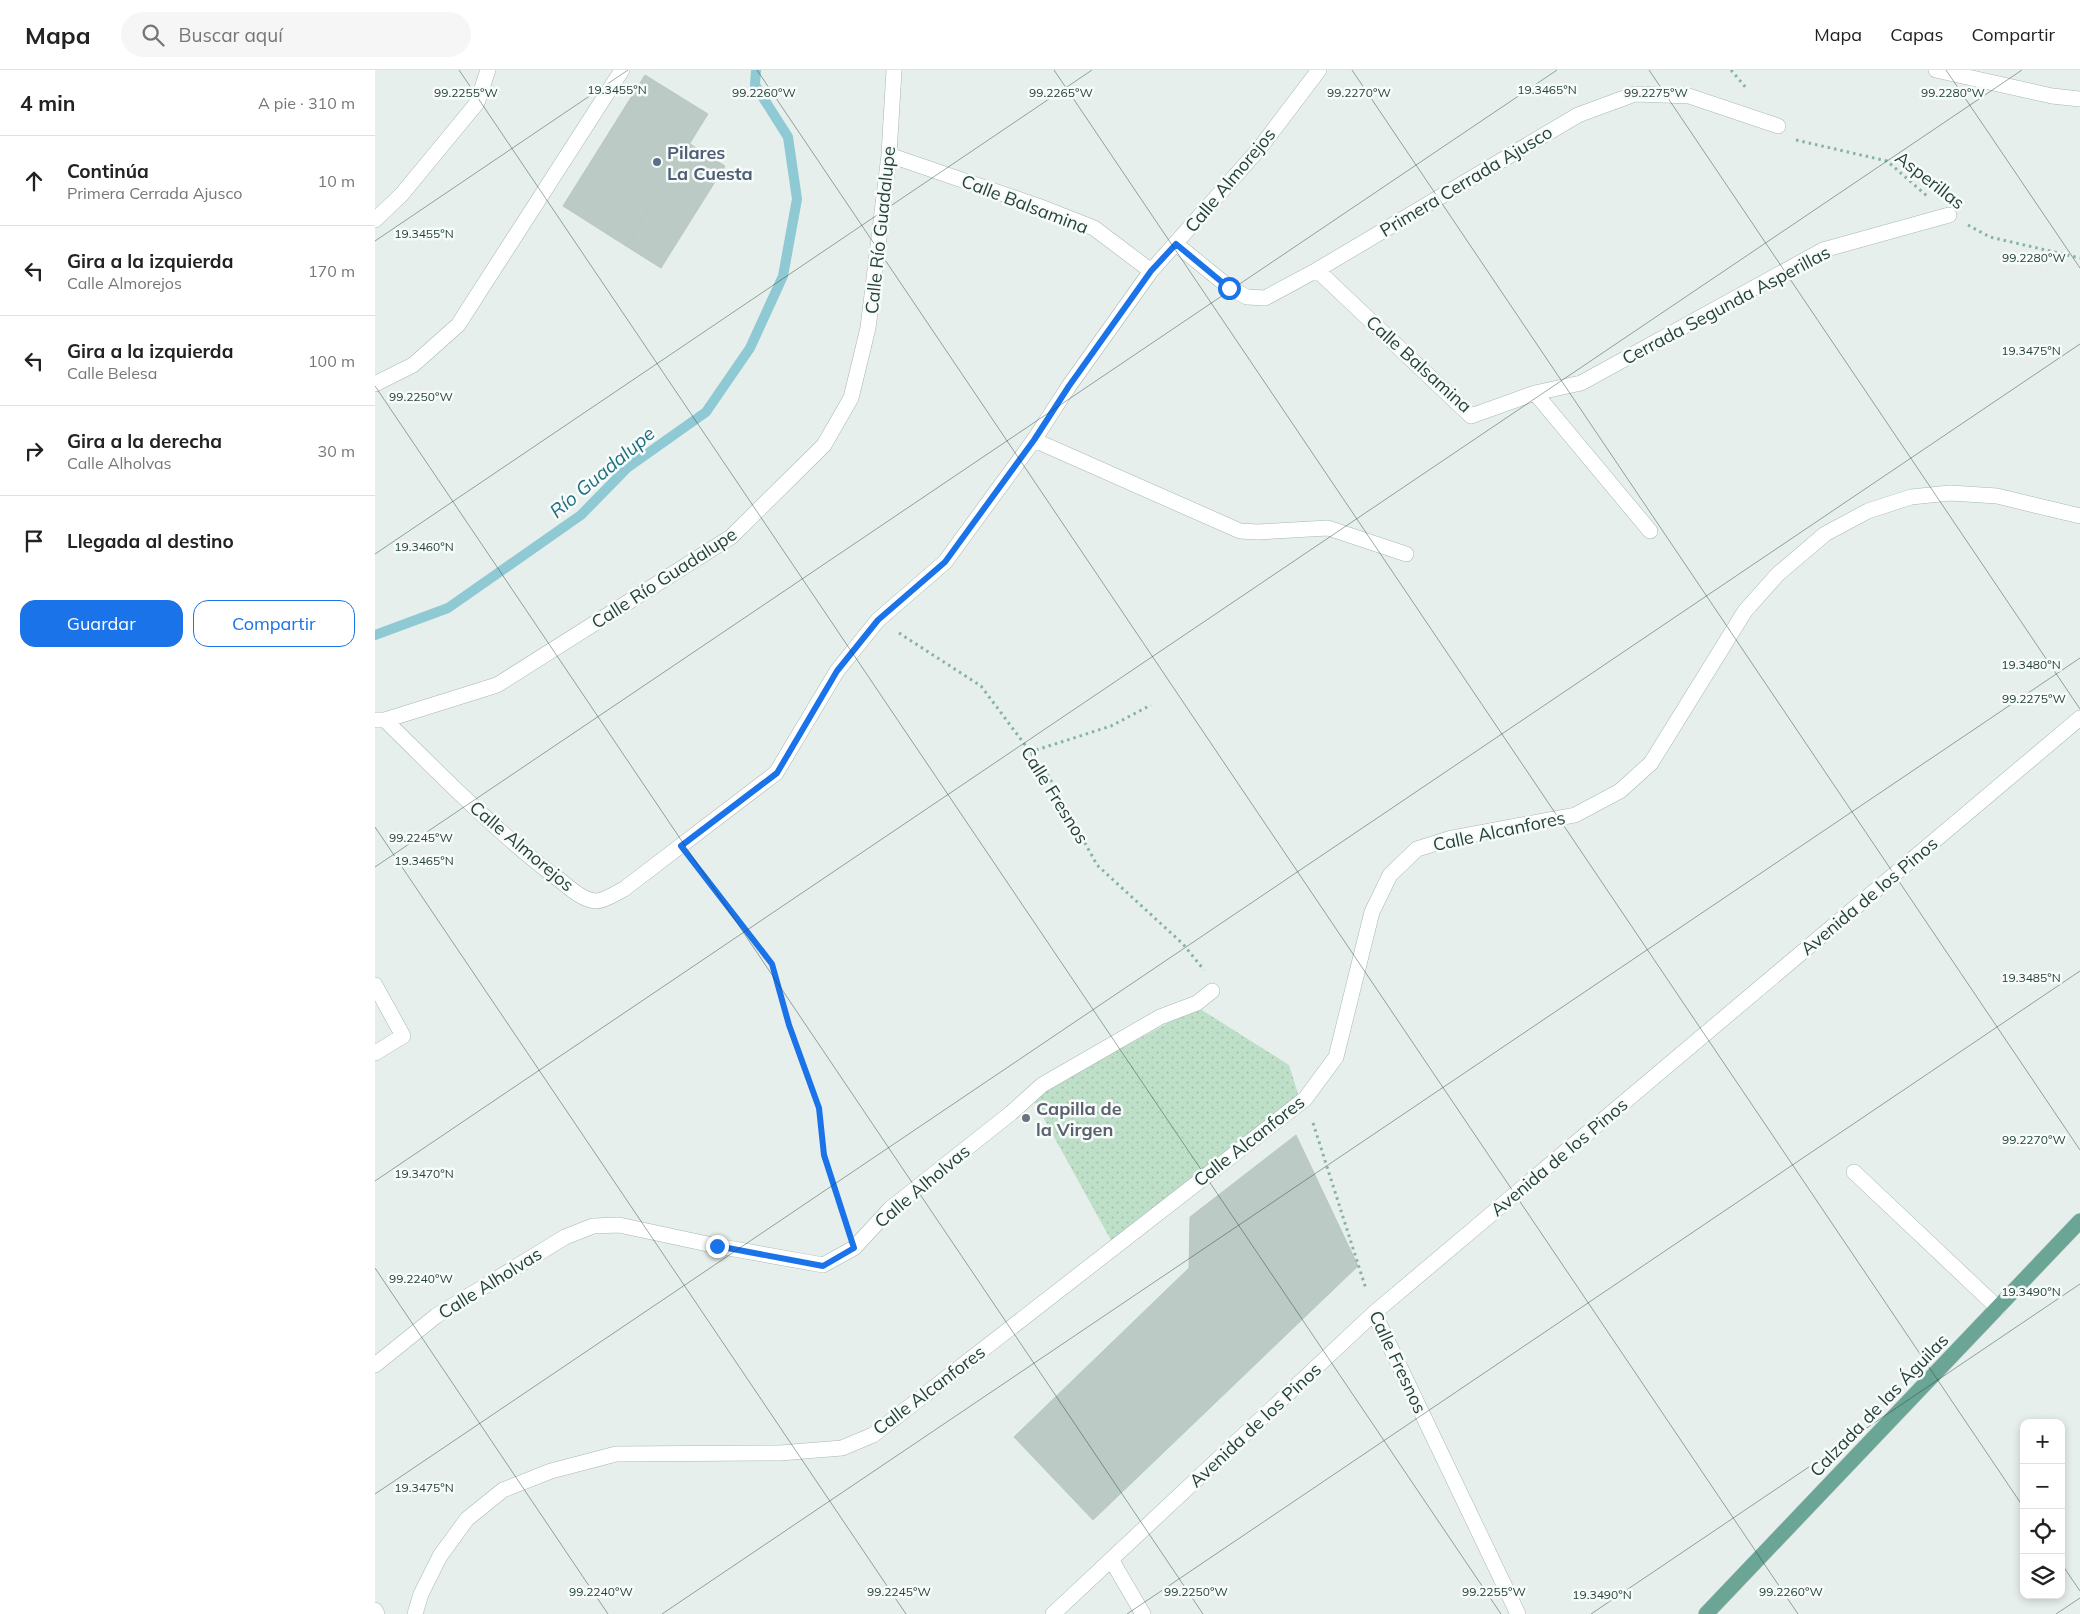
<!DOCTYPE html>
<html lang="es">
<head>
<meta charset="utf-8">
<style>
	body { margin:0; font-family:Mulish,sans-serif; background:#f6f6f6; color:#222 }
	.controls { position:absolute; right:15px; bottom:15px; display:grid; overflow:hidden; border-radius:10px; box-shadow:0 2px 8px #0003 }
	.controls button { width:45px; height:45px; display:grid; place-items:center; padding:0; border:0; border-bottom:1px solid #e0e0e0; background:#fff; color:#222; font:25px sans-serif }
	.stop { position:absolute; width:15px; height:15px; margin:-11px; border:4px solid #1a73e8; border-radius:50%; background:#fff }
	.stop.end { background:#1a73e8; border-color:#fff; box-shadow:0 1px 5px #0008 }
	.list { margin:0; padding:0; list-style:none }
	h2 { display:flex; justify-content:space-between; align-items:center; height:65px; margin:0; padding:0 20px; font-size:21px }
	h2 small { font-size:16px; font-weight:400; color:#767676 }
	.list li { display:grid; grid-template-columns:32px 1fr auto; gap:15px; align-items:center; box-sizing:border-box; height:90px; padding:0 20px; border-top:1px solid #e0e0e0 }
	.list b { display:block; font-size:19px; white-space:nowrap }
	.list p { margin:0; font-size:16px; white-space:nowrap; color:#767676 }
	.list em { font-size:16px; font-style:normal; color:#767676 }
	.actions { display:flex; gap:10px; padding:15px 20px }
	.actions a { flex:1; padding:11px 0; border:1px solid #1a73e8; border-radius:15px; text-align:center; font-size:18px; color:#1a73e8 }
	.actions .main { background:#1a73e8; color:#fff }
	.icon { flex:none; width:28px; height:28px; fill:none; stroke:currentColor; stroke-width:2; stroke-linecap:round; stroke-linejoin:round }
	.map { position:relative; flex:none; width:1705px; height:1544px; overflow:hidden }
	header { display:flex; align-items:center; gap:30px; box-sizing:border-box; height:70px; padding:0 25px; background:#fff; border-bottom:1px solid #e0e0e0 }
	header strong { font-size:24px }
	nav { display:flex; gap:28px; margin-inline-start:auto; font-size:18px }
	.search { width:350px; height:45px; background:#f6f6f6; display:flex; align-items:center; gap:12px; box-sizing:border-box; padding:0 18px; border-radius:28px; color:#767676; font-size:19px }
	main { display:flex }
	aside { flex:1; background:#fff }
	.map>svg:first-child { display:block }
</style>
</head>
<body>
<header>
<strong>Mapa</strong>
<div class="search"><svg class="icon" aria-label="search" viewBox="0 0 24 24"><circle cx="10" cy="10" r="6"/><path d="M15 15l6 6"/></svg>Buscar aquí</div>
<nav><a>Mapa</a><a>Capas</a><a>Compartir</a></nav>
</header>
<main>
<aside>
<h2>4 min<small>A pie · 310 m</small></h2>
<ul class="list">
<li><svg class="icon" aria-label="ahead" viewBox="0 0 24 24"><path d="M12 20V5M6 11l6-6 6 6"/></svg><div><b>Continúa</b><p>Primera Cerrada Ajusco</p></div><em>10 m</em></li>
<li><svg class="icon" aria-label="left" viewBox="0 0 24 24"><path d="M17 20v-9H6M10 6l-5 5 5 5"/></svg><div><b>Gira a la izquierda</b><p>Calle Almorejos</p></div><em>170 m</em></li>
<li><svg class="icon" aria-label="left" viewBox="0 0 24 24"><path d="M17 20v-9H6M10 6l-5 5 5 5"/></svg><div><b>Gira a la izquierda</b><p>Calle Belesa</p></div><em>100 m</em></li>
<li><svg class="icon" aria-label="right" viewBox="0 0 24 24"><path d="M7 20v-9h11M14 6l5 5-5 5"/></svg><div><b>Gira a la derecha</b><p>Calle Alholvas</p></div><em>30 m</em></li>
<li><svg class="icon" aria-label="arrive" viewBox="0 0 24 24"><path d="M6 21V4h12l-3 4 3 4H6"/></svg><div><b>Llegada al destino</b></div></li>
</ul>
<div class="actions"><a class="main">Guardar</a><a>Compartir</a></div>
</aside>
<div class="map">
<svg width="1705" height="1544" viewBox="0 0 1705 1544">
	<defs>
		<pattern id="park-dots" width="8" height="8" patternUnits="userSpaceOnUse" patternTransform="scale(1.25)"><rect width="8" height="8" fill="#bfe0c8"/><path d="M2 2h.1M6 6h.1" fill="none" stroke="#a4c1ad" stroke-width="1.8" stroke-linecap="round"/></pattern>
	</defs>
	<rect width="100%" height="100%" fill="#e6efeb"/>
	<path fill="url(#park-dots)" d="M822 937 914 995 924 1027 737 1172 657 1027Z"/>
	<g fill="none" stroke-linecap="round" stroke-linejoin="round">
		<path stroke="#8ec9d4" stroke-width="10" d="M0 565 73 538 206 445 252 398 331 342 375 278 408 206 422 129 413 67 380 15 381 0"/>
	</g>
	<path fill="#bbcac4" stroke="#b8c9c2" d="M270 5 333 44 251 176 188 136Z
		M315 74 350 96 286 198 251 176Z
		M921 1065 983 1196 718 1450 639 1367 814 1198 815 1147Z"/>
	<g fill="none" stroke-linecap="round" stroke-linejoin="round">
		<defs>
			<path id="minor" d="M1561 0 1677 26 1705 29
				M514 85 663 136 719 158 776 201
				M0 150 27 124 102 33 113 0
				M801 174 855 218 872 227 890 228 942 200 1203 45 1260 24 1314 26 1403 56
				M942 200 1096 346 1160 323 1206 313 1448 180 1574 145
				M0 314 38 295 83 255 247 0
				M1160 323 1275 461
				M659 370 865 461 883 462 953 458 1031 484
				M2 650H10L122 615 356 467 449 375 476 328 493 258 514 85 519 0
				M10 650C65 704 120 761 182 808 193 816 206 830 221 831 230 831 241 823 249 819L401 703 462 601 503 550 570 492 659 370 694 316 776 201 884 79 944 0
				M0 915 28 966 0 983
				M1479 1102 1623 1238
				M999 1243 1143 1544
				M0 1295 61 1246 190 1167 218 1156 244 1155 342 1176 448 1195 479 1178 515 1139 636 1043 667 1015 785 947 822 933 837 921
				M737 1491 768 1544
				M0 1540 2 1544
				M40 1544 46 1524 65 1486 92 1449 128 1420 176 1401 241 1384 405 1383 467 1378 498 1365 930 1029 961 987 997 842 1015 805 1042 779 1077 768 1200 745 1245 721 1276 693 1370 541 1403 504 1450 464 1493 441 1536 427 1575 423 1622 426 1705 446
				M678 1544 999 1243 1705 648"/>
			<path id="major" d="M1331 1544 1705 1151"/>
		</defs>
		<use href="#minor" stroke="#a8b8b2" stroke-width="16"/>
		<use href="#major" stroke="#c2cac8" stroke-width="16"/>
		<path stroke="#86b3a5" stroke-width="3" stroke-dasharray="2.5 4" stroke-linecap="butt" d="M1356 0 1372 19
			M1421 70 1512 91 1552 126
			M1593 155 1615 167 1705 188
			M524 563 606 616 674 707 722 795 808 874 829 900
			M655 682 736 656 776 635
			M320 794 397 894 414 955 444 1038 449 1085 471 1153
			M938 1053 991 1219"/>
		<use href="#minor" stroke="#fff" stroke-width="15"/>
		<use href="#major" stroke="#6aa596" stroke-width="15"/>
	</g>
	<g fill="none" stroke-linecap="round" stroke-linejoin="round">
		<path stroke="#1a73e8" stroke-width="6" d="M342 1176 448 1196 479 1178 449 1085 444 1038 414 955 397 894 306 776 402 703 462 601 503 550 570 492 659 370 694 316 776 201 801 174 854 218"/>
	</g>
	<path fill="none" stroke="#24423a" stroke-width="1" stroke-opacity="0.45" d="M84 0 1126 1544M382 0 1423 1544M679 0 1649 1438M977 0 1705 1080M1274 0 1705 639M1571 0 1705 198M0 171 253 0M0 316 828 1544M0 484 717 0M0 757 531 1544M0 797 1182 0M0 1111 1647 0M0 1198 233 1544M0 1424 1705 274M1686 1493 1705 1521M287 1544 1705 588M752 1544 1705 901M1216 1544 1705 1214M1681 1544 1705 1528"/>
	<circle fill="#5c6f8a" stroke="#f7fbf9" stroke-width="2" cx="282" cy="92" r="5"/>
	<circle fill="#6b7280" stroke="#f7fbf9" stroke-width="2" cx="651" cy="1048" r="5"/>
	<g text-anchor="middle" dominant-baseline="central" stroke-width="5" stroke-linejoin="round" paint-order="stroke">
		<g font-size="18" font-weight="bold" fill="#4e5e75" stroke="#f7fbf9" text-anchor="start">
			<text x="292" y="82">Pilares<tspan x="292" dy="21">La Cuesta</tspan></text>
		</g>
		<g font-size="18" fill="#24423a" stroke="#f7fbf9">
			<text transform="translate(855 110) rotate(-50)">Calle Almorejos</text>
			<text transform="translate(1555 110) rotate(38)">Asperillas</text>
			<text transform="translate(1091 111) rotate(-31)">Primera Cerrada Ajusco</text>
			<text transform="translate(650 134) rotate(21)">Calle Balsamina</text>
			<text transform="translate(505 160) rotate(-84)">Calle Río Guadalupe</text>
			<text transform="translate(1351 235) rotate(-28)">Cerrada Segunda Asperillas</text>
			<text transform="translate(1044 294) rotate(42)">Calle Balsamina</text>
			<text transform="translate(289 508) rotate(-33)">Calle Río Guadalupe</text>
			<text transform="translate(680 725) rotate(58)">Calle Fresnos</text>
			<text transform="translate(1124 761) rotate(-12)">Calle Alcanfores</text>
			<text transform="translate(147 776) rotate(40)">Calle Almorejos</text>
			<text transform="translate(1494 826) rotate(-40)">Avenida de los Pinos</text>
			<text transform="translate(874 1071) rotate(-38)">Calle Alcanfores</text>
			<text transform="translate(1184 1087) rotate(-40)">Avenida de los Pinos</text>
			<text transform="translate(547 1116) rotate(-40)">Calle Alholvas</text>
			<text transform="translate(115 1213) rotate(-32)">Calle Alholvas</text>
			<text transform="translate(1023 1292) rotate(65)">Calle Fresnos</text>
			<text transform="translate(554 1320) rotate(-37)">Calle Alcanfores</text>
			<text transform="translate(1504 1335) rotate(-46)">Calzada de las Águilas</text>
			<text transform="translate(880 1355) rotate(-43)">Avenida de los Pinos</text>
		</g>
		<g font-size="18" font-weight="bold" fill="#5b616d" stroke="#f7fbf9" text-anchor="start">
			<text x="661" y="1038">Capilla de<tspan x="661" dy="21">la Virgen</tspan></text>
		</g>
		<g font-size="19" font-style="italic" fill="#1c6f80" stroke="#f7fbf9">
			<text transform="translate(227 402) rotate(-40)">Río Guadalupe</text>
		</g>
	</g>
	<g font-size="12" text-anchor="middle" fill="#24423a" stroke="#f7fbf9" stroke-width="5" stroke-linejoin="round" paint-order="stroke">
		<text x="242" y="24">19.3455°N</text>
		<text x="1172" y="24">19.3465°N</text>
		<text x="91" y="27">99.2255°W</text>
		<text x="389" y="27">99.2260°W</text>
		<text x="686" y="27">99.2265°W</text>
		<text x="984" y="27">99.2270°W</text>
		<text x="1281" y="27">99.2275°W</text>
		<text x="1578" y="27">99.2280°W</text>
		<text x="49" y="168">19.3455°N</text>
		<text x="1659" y="192">99.2280°W</text>
		<text x="1656" y="285">19.3475°N</text>
		<text x="46" y="331">99.2250°W</text>
		<text x="49" y="481">19.3460°N</text>
		<text x="1656" y="599">19.3480°N</text>
		<text x="1659" y="633">99.2275°W</text>
		<text x="46" y="772">99.2245°W</text>
		<text x="49" y="795">19.3465°N</text>
		<text x="1656" y="912">19.3485°N</text>
		<text x="1659" y="1074">99.2270°W</text>
		<text x="49" y="1108">19.3470°N</text>
		<text x="46" y="1213">99.2240°W</text>
		<text x="1656" y="1226">19.3490°N</text>
		<text x="49" y="1422">19.3475°N</text>
		<text x="226" y="1526">99.2240°W</text>
		<text x="524" y="1526">99.2245°W</text>
		<text x="821" y="1526">99.2250°W</text>
		<text x="1119" y="1526">99.2255°W</text>
		<text x="1416" y="1526">99.2260°W</text>
		<text x="1227" y="1529">19.3490°N</text>
	</g>
</svg>
<div class="controls">
<button>+</button>
<button>−</button>
<button><svg class="icon" aria-label="locate" viewBox="0 0 24 24"><circle cx="12" cy="12" r="6"/><path d="M12 2v4M12 18v4M2 12h4M18 12h4"/></svg></button>
<button><svg class="icon" aria-label="layers" viewBox="0 0 24 24"><path d="M12 4l9 5-9 5-9-5zM3 14l9 5 9-5"/></svg></button>
</div>
<div class="stop" style="left:854px;top:218px"></div>
<div class="stop end" style="left:342px;top:1176px"></div>
</div>
</main>
</body>
</html>
